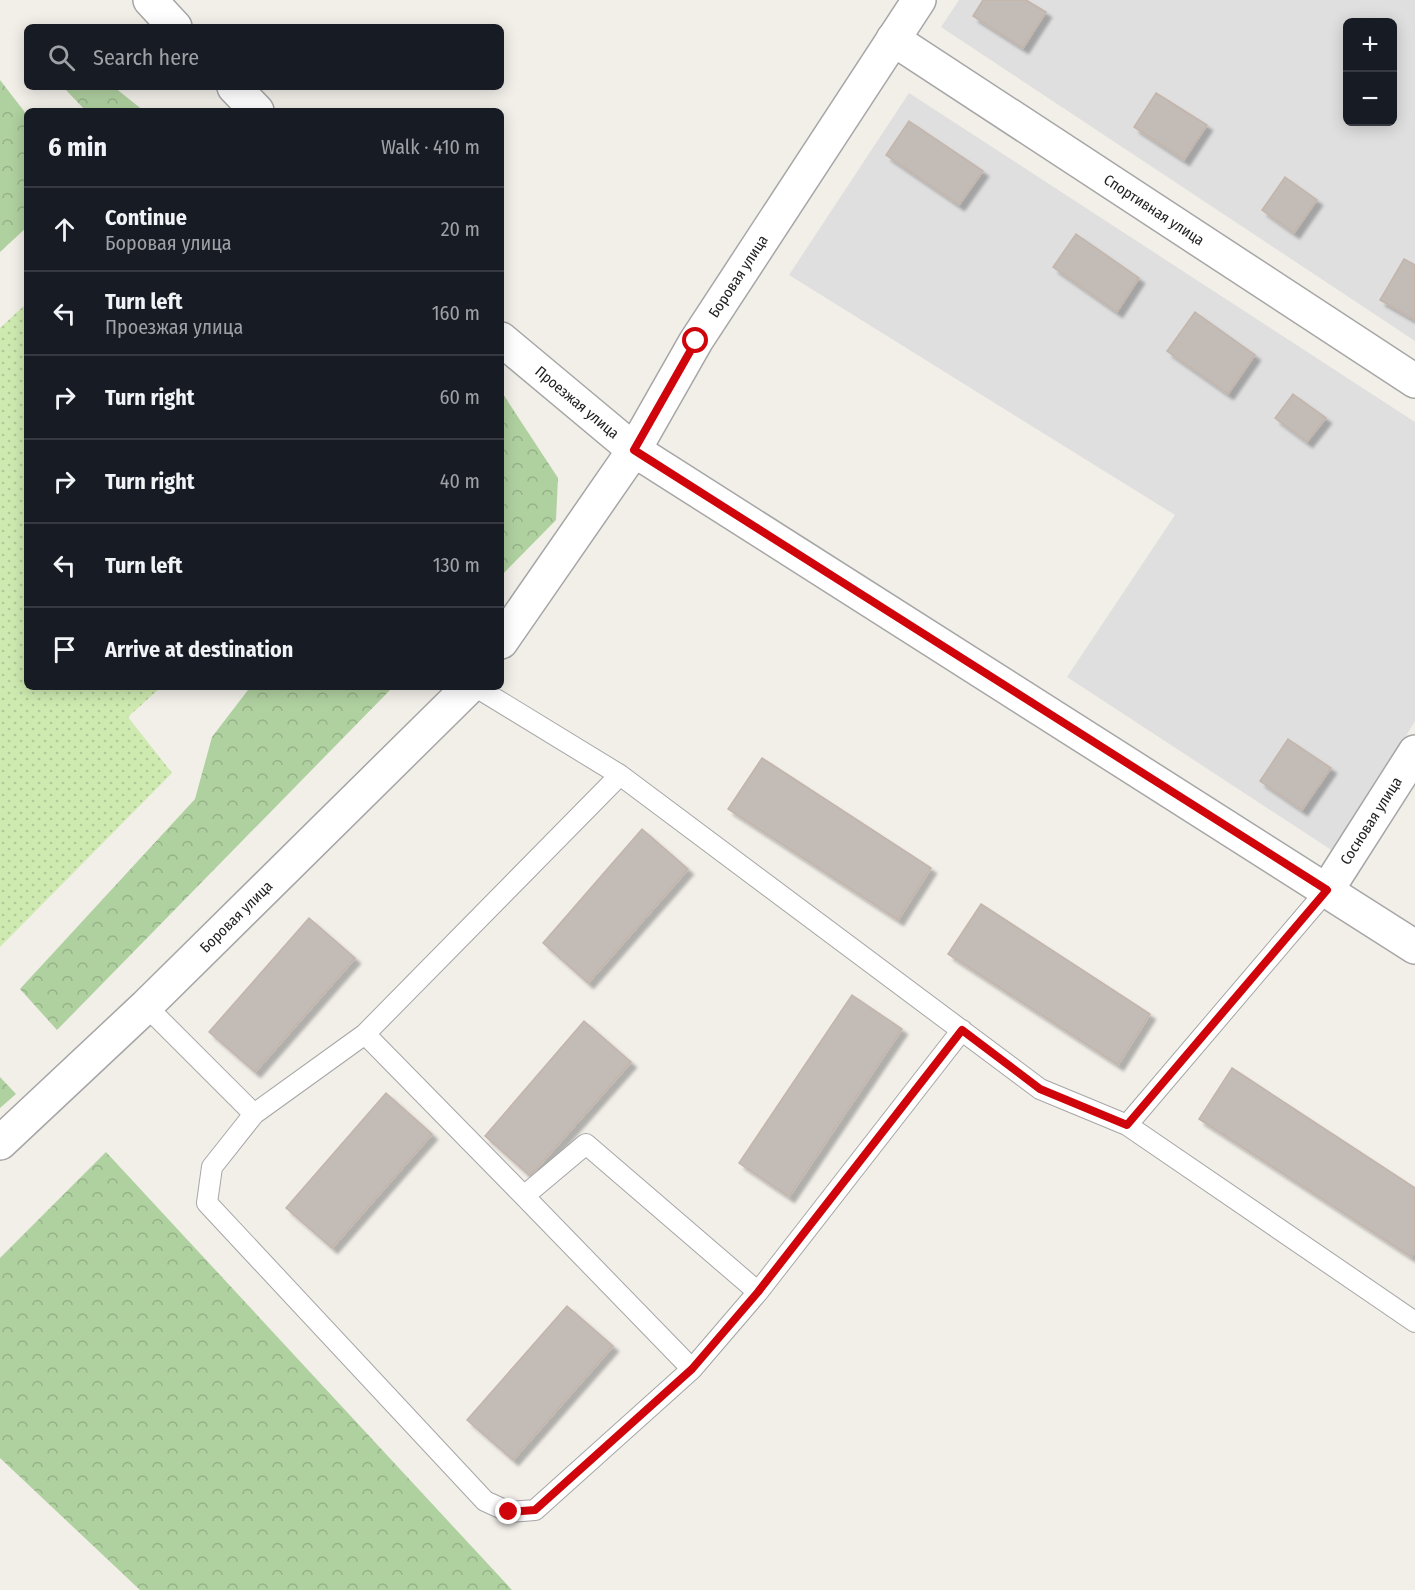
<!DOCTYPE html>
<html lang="en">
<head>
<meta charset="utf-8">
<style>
	body { margin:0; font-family:"Fira Sans Condensed",sans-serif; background:#20242c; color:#f1f3f6 }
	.controls { position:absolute; right:18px; top:18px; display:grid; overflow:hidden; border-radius:9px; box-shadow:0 3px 15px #0003 }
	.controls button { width:54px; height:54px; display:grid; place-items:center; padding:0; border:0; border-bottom:2px solid #363941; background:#171b24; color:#f1f3f6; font:30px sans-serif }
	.stop { position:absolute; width:18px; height:18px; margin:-14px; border:4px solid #cf050b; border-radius:50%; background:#fff }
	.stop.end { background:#cf050b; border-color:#fff; box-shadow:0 2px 6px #0008 }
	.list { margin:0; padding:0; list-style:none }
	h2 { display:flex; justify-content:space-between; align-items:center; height:78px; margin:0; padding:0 24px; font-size:26px }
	h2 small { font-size:20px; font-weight:400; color:#9ea1a6 }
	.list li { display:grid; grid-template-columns:39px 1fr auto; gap:18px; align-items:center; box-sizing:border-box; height:84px; padding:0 24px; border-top:2px solid #363941 }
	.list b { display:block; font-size:22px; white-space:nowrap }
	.list p { margin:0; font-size:20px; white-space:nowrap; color:#9ea1a6 }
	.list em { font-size:20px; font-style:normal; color:#9ea1a6 }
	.icon { flex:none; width:33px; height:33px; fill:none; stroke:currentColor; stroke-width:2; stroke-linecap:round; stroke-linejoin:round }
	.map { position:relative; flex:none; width:1415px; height:1590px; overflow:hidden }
	.search { position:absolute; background:#171b24; box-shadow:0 3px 15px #0003; left:24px; top:24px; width:480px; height:66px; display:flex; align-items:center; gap:15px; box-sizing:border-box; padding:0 21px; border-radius:9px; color:#9ea1a6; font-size:22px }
	.panel { position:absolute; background:#171b24; box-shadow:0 3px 15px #0003; left:24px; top:108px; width:480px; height:582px; border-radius:9px }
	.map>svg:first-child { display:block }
</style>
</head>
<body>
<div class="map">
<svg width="1415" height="1590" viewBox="0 0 1415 1590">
	<defs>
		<pattern id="grass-dots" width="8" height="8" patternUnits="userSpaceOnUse" patternTransform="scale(1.5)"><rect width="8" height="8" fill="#cfeab1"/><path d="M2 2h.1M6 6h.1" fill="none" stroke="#b1c898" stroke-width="1.8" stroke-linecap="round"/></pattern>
		<pattern id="forest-crowns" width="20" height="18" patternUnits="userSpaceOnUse" patternTransform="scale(1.5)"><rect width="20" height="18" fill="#afd09f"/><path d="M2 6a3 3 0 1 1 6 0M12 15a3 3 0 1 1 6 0" fill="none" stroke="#96b289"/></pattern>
		<filter id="shadow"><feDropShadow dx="5.5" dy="5.5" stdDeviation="1.5" flood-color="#0004"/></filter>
	</defs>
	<rect width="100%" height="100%" fill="#f2efe9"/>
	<path fill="#e0dfdf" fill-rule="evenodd" d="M959 0H1415V341L941 27ZM1348 22H1392V122H1348Z
		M909 93 1415 422V721L1336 853 1067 677 1175 515 789 275Z"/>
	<path fill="url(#grass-dots)" d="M27 303V687H161L128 717 172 773 0 947V328Z"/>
	<path fill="url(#forest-crowns)" d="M0 80 27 115V227L0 252Z
		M63 87H114L144 111H86Z
		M501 391 558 478 556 520 501 576Z
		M256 687H393L57 1030 20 989 195 799 212 737 248 690Z
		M0 1077 16 1094 0 1108Z
		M106 1152 512 1590H140L0 1458V1258Z"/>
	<path fill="#c3bbb5" stroke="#c3b5ab" stroke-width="1.5" filter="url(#shadow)" d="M983 0H1026L1046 12 1023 48 973 16Z
		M1156 93 1207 125 1184 160 1134 127Z
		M909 121 983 171 959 205 886 155Z
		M1285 177 1317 200 1294 233 1262 210Z
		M1076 234 1139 278 1117 312 1053 267Z
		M1404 259 1415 265V320L1380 300Z
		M1195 312 1255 355 1228 394 1167 351Z
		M1293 394 1326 418 1307 442 1275 418Z
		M1288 739 1331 768 1302 810 1260 781Z
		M762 758 931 868 898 920 728 809Z
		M642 829 688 869 588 983 543 943Z
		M981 904 1150 1014 1118 1065 948 954Z
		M309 918 355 958 255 1072 209 1032Z
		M852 995 902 1029 789 1197 739 1163Z
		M584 1021 631 1062 530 1176 485 1136Z
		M1232 1068 1415 1188V1251L1411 1257 1199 1119Z
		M386 1093 432 1134 332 1248 286 1208Z
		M567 1306 613 1346 513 1460 467 1420Z"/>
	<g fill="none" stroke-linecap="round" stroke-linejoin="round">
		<defs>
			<path id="service" d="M476 687 620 775 1040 1089 1127 1125 1415 1322
				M146 1006 254 1114 365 1034 620 775
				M365 1034 524 1196
				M254 1114 212 1167 207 1203 485 1501 509 1512 535 1510 692 1369 524 1196 586 1144 758 1292 962 1030
				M1127 1125 1327 890
				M692 1369 758 1292"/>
			<g id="minor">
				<path d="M150 0 175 27"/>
				<path id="s1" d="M893 39 1415 381"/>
				<path d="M234 87 257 111"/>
				<path id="s2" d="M501 339 634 450 696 341 919 0"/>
				<path id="s3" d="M1327 890 1415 752"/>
			</g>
			<g id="tertiary">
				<path d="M501 642 634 450 1415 947"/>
				<path id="s4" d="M0 1143 146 1006 469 687"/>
			</g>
		</defs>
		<use href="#service" stroke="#a6a6a6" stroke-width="22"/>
		<use href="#minor" stroke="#a6a6a6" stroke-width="36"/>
		<use href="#tertiary" stroke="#a6a6a6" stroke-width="36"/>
		<use href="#service" stroke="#fff" stroke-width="20"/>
		<use href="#minor" stroke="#fff" stroke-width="33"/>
		<use href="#tertiary" stroke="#fff" stroke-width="33"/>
	</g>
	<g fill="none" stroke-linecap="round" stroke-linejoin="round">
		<path stroke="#cf050b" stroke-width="8" d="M509 1512 535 1510 692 1369 758 1292 962 1030 1040 1089 1127 1125 1327 890 634 450 696 341"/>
	</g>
	<g text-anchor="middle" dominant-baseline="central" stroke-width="4.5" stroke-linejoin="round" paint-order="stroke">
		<g font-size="15" fill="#222" stroke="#fff">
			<text stroke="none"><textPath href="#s1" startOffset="312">Спортивная улица</textPath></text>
			<text stroke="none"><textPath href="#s2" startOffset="376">Боровая улица</textPath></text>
			<text stroke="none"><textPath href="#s2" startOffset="99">Проезжая улица</textPath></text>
			<text stroke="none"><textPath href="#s3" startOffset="82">Сосновая улица</textPath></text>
			<text stroke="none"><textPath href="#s4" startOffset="327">Боровая улица</textPath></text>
		</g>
	</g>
</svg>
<div class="controls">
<button>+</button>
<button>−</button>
</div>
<div class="stop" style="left:696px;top:341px"></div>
<div class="stop end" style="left:509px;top:1512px"></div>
<div class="search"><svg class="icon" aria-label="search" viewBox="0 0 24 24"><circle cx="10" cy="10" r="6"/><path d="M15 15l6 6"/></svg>Search here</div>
<section class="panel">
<h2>6 min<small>Walk · 410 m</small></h2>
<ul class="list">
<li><svg class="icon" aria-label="ahead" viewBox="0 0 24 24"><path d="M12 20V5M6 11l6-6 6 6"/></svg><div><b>Continue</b><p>Боровая улица</p></div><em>20 m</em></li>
<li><svg class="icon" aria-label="left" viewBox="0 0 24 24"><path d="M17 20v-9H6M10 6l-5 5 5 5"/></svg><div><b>Turn left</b><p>Проезжая улица</p></div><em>160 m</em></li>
<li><svg class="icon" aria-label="right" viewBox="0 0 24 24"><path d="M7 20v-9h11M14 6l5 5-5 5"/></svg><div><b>Turn right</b></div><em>60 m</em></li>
<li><svg class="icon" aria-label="right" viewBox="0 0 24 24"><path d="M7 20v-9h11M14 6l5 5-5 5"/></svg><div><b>Turn right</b></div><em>40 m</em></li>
<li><svg class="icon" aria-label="left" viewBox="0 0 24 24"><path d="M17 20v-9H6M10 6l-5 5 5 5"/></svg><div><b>Turn left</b></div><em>130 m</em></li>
<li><svg class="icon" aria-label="arrive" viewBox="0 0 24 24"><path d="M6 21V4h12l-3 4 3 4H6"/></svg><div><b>Arrive at destination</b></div></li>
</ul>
</section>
</div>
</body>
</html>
